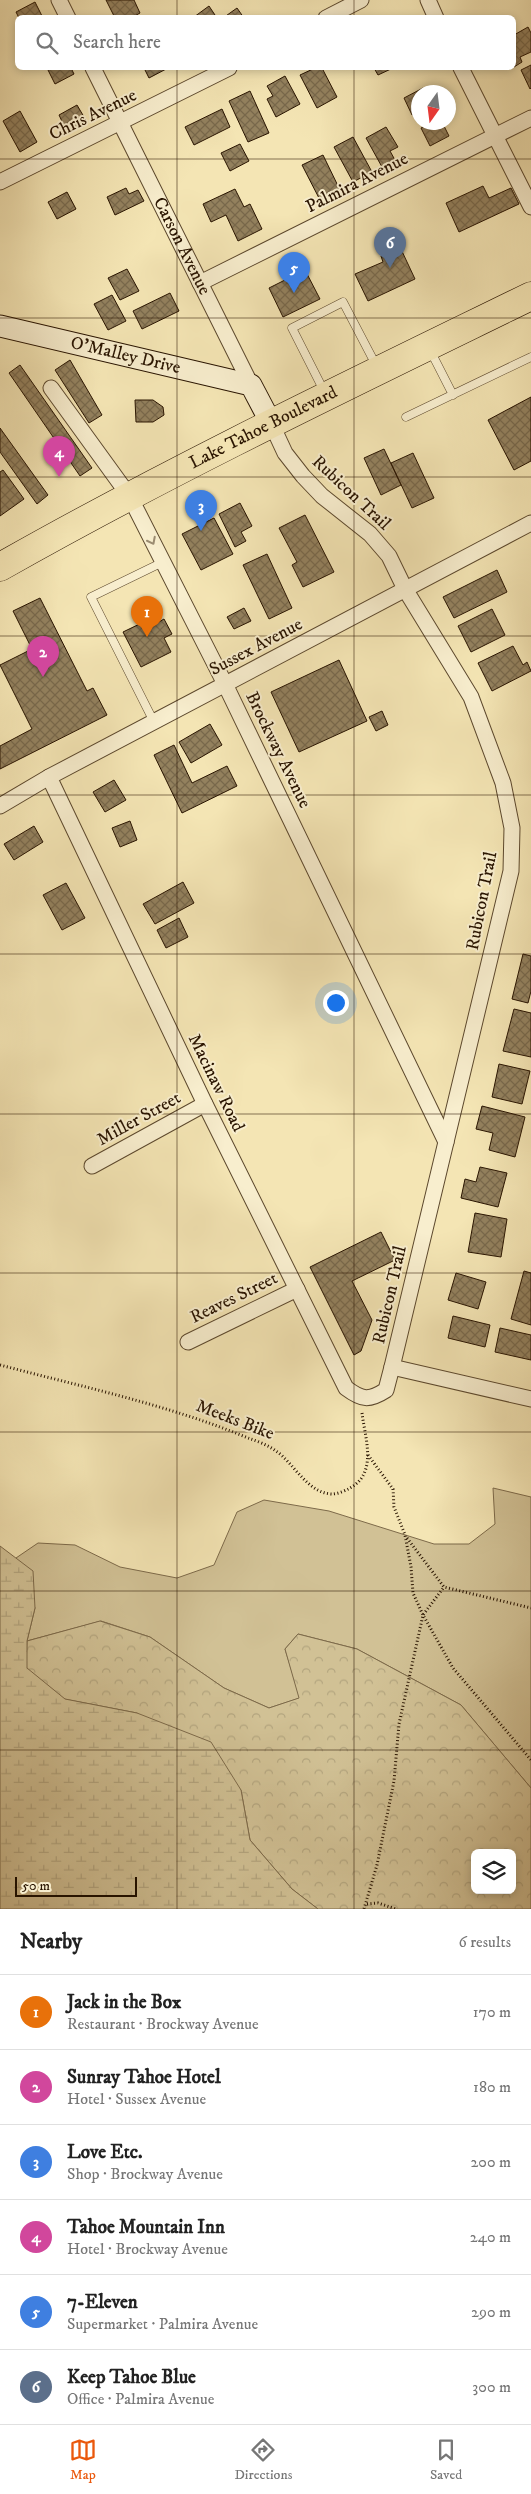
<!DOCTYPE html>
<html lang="en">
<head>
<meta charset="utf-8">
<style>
	body { margin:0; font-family:"IM FELL DW Pica",serif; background:#f2f2f2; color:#222 }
	.controls { position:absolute; right:15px; bottom:15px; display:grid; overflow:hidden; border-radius:8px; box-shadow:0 2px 8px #0003 }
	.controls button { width:45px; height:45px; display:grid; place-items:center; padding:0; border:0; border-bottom:1px solid #e0e0e0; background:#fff; color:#222; font:25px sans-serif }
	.compass { position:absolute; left:411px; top:85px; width:45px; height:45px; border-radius:50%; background:#fff; box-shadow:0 2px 8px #0003; rotate:194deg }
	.scale { position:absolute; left:15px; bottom:12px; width:122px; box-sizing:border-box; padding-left:5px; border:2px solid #291400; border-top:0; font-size:14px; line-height:18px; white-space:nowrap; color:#291400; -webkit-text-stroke:4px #f8eece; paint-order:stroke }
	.you { position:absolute; left:335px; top:1002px; width:18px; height:18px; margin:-12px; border:4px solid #fff; border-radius:50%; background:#1a73e8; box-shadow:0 0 0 8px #1a73e833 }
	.badge { display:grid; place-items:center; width:32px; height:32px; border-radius:50%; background:#ea580c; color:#fff; font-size:16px; font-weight:700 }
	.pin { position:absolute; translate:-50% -41px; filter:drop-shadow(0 1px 2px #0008) }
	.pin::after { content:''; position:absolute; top:26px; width:18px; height:15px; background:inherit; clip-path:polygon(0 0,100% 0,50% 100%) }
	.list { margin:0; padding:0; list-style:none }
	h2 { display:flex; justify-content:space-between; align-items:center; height:65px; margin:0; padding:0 20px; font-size:21px }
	h2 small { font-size:16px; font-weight:400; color:#767676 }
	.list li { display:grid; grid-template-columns:32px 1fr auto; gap:15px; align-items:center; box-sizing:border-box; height:75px; padding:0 20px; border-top:1px solid #e0e0e0 }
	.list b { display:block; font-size:19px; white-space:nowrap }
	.list p { margin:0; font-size:16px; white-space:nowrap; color:#767676 }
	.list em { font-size:16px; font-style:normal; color:#767676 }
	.icon { flex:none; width:28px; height:28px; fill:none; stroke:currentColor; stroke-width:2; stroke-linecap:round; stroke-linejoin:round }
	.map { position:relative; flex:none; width:531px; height:1909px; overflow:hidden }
	.search { position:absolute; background:#fff; box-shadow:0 2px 8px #0003; left:15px; right:15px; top:15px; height:55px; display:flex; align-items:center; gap:12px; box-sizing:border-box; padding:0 18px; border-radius:8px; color:#767676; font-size:19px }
	.sheet { height:515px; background:#fff }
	nav { display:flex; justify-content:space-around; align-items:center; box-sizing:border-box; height:70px; border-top:1px solid #e0e0e0; background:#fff; font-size:14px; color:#767676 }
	nav a { display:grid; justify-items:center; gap:2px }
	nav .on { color:#ea580c }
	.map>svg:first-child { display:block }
</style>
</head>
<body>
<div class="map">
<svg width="531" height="1909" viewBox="0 0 531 1909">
	<defs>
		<pattern id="forest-crowns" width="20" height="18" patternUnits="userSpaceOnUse" patternTransform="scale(1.25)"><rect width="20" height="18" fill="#d1c195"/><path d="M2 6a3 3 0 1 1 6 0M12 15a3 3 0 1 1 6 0" fill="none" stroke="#b3a57f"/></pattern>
		<pattern id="wetland-marsh" width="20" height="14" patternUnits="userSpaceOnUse" patternTransform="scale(1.25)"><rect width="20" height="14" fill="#d1c195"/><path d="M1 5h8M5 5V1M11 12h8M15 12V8" fill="none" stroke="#b3a57f"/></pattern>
		<pattern id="building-cross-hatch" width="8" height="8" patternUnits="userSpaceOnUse" patternTransform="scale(1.25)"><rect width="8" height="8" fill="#93815e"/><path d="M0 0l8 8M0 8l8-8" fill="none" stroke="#78684b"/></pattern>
	</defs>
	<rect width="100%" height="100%" fill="#f4e5b4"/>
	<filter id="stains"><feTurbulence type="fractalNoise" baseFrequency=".004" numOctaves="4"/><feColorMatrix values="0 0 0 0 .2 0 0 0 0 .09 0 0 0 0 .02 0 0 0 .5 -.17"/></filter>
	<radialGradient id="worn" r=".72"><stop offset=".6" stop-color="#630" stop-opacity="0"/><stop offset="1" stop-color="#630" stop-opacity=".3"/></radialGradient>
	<path fill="#d1c195" stroke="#7d6a4a" d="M493 1488 531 1497V1788L461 1705 357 1649 298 1634 285 1649 300 1698 269 1708 224 1688 150 1637 101 1621 27 1641 35 1608 16 1558 38 1543 75 1545 120 1567 177 1578 214 1565 237 1512 264 1500 329 1511 434 1544H469L495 1524Z"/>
	<path fill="url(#forest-crowns)" stroke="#7d6a4a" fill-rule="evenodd" d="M100 1621 150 1637 224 1688 269 1708 299 1698 285 1649 298 1634 357 1649 461 1705 531 1788V1909H318L292 1889 250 1840 241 1790 137 1713 64 1699 26 1668 27 1641ZM475 1853H512V1890H475Z"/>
	<path fill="url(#wetland-marsh)" stroke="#7d6a4a" d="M0 1546 33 1571 35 1608 27 1641V1668L65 1699 137 1713 211 1742 241 1790 250 1840 292 1889 318 1909H0Z"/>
	<path fill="url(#building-cross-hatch)" stroke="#291400" d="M106 0H134L140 13 131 18H115Z
		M35 2 43 18H19L16 12Z
		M209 6 217 18 194 17Z
		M237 8 244 18H223Z
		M528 27 531 33V52L520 57 522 62 514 67V35Z
		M531 65V88L530 89 521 70Z
		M47 68H71L74 74 55 84Z
		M144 68H168L149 78Z
		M315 68H322L337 97 317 108 300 75Z
		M374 68H393L378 75Z
		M285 76 300 104 276 117 267 99 273 96 267 86Z
		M423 88 425 92H418V112L412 115 404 98Z
		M250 91 269 133 248 142 229 101Z
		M77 105 87 122 67 132 59 115Z
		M222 109 230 127 194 145 185 127Z
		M20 111 37 142 20 152 3 121Z
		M432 122H442L449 136 430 146 421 128Z
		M386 127 398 147 390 151 395 160 382 167 366 138Z
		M353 137 372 172 353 182 334 147Z
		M240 144 249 161 230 171 221 153Z
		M323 155 340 190 320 200 302 165Z
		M483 186 489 198 511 188 519 204 459 232 446 203Z
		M126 188 129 194 138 190 144 201 115 215 107 197Z
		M235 189 244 207 250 204 262 229 238 241 226 215 211 222 203 204Z
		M67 192 76 209 57 219 48 202Z
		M400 247 415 279 368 301 355 274 383 262 381 256Z
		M127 269 139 291 120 300 108 278Z
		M305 270 320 299 283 317 269 288Z
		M170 293 179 311 142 329 133 311Z
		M112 295 126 321 108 330 94 304Z
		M70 360 102 415 89 423 55 370Z
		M20 365 92 468 80 476 9 373Z
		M531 397V461L514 470 488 420Z
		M135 400H153L163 407 164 415 153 422H136Z
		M0 428 48 495 37 504 0 452Z
		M384 449 401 485 381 495 364 458Z
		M413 453 434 498 412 508 391 463Z
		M3 470 24 499 0 516V472Z
		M240 503 252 526 241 532 246 541 235 547 219 514Z
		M305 515 334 572 303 587 292 565 297 562 279 528Z
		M214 518 233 554 201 570 182 534Z
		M267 554 292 608 269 619 243 565Z
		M497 570 507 592 454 618 443 597Z
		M40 598 87 691 93 688 107 715 0 769V746L32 729 0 665 32 649 13 611Z
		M244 608 251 621 234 629 227 617Z
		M492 609 505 635 471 652 458 626Z
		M154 617 157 623 164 619 172 634 164 638 171 652 141 667 123 632Z
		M513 646 523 665 527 662 531 671 492 691 478 663Z
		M339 660 367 721 299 752 271 692Z
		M382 711 388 725 376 731 369 717Z
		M210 724 222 745 191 763 179 742Z
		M174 745 192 783 227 766 237 786 182 813 154 755Z
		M114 780 126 800 105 812 93 792Z
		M130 821 137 840 120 847 112 828Z
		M34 826 43 842 14 860 4 844Z
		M183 882 194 903 155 924 143 904Z
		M66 883 85 918 62 930 43 895Z
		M179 918 188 937 166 948 157 930Z
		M523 954 531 956V991L528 1003 512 999Z
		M514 1009 531 1013V1057L503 1051Z
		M499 1064 530 1071 522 1104 492 1097Z
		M482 1106 525 1117 515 1157 489 1150 493 1133 476 1129Z
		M480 1167 507 1173 498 1207 461 1198 465 1179 476 1182Z
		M475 1213 507 1219 501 1257 468 1252Z
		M381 1232 395 1260 352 1281 372 1320 361 1351 354 1355 310 1267Z
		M524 1271 531 1273V1325L511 1319Z
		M456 1273 486 1282 478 1309 448 1300Z
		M453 1316 490 1325 485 1347 448 1338Z
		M500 1328 531 1335V1360L495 1352Z"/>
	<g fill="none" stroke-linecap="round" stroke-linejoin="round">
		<defs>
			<path id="lane" d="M430 350 453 395
				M324 391 292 328 343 302 377 367
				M406 417 531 357
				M154 722 91 597 163 562"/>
			<g id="street">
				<path d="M59 0 68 18"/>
				<path d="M428 0 436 18"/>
				<path d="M326 18 361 0"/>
				<path id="s1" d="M93 68 251 385"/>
				<path d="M461 68 531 207"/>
				<path d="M0 182 229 68"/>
				<path d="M200 283 531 118"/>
				<path d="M51 388 130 497 225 684 446 1142"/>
				<path d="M49 777 205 1104 346 1388C362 1400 369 1401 386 1390L392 1367 511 871 512 828 503 783 471 697 405 589 389 556 370 534 322 496 303 476 285 453 272 425"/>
				<path d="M0 806 49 777 531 523"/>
				<path d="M92 1166 205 1104"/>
				<path d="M188 1342 297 1289"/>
				<path d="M392 1367 531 1399"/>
			</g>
			<g id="secondary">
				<path id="s2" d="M0 326 251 385 272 425"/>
			</g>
			<g id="highway">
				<path id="s3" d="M0 567C173 469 353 383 531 296"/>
			</g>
		</defs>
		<use href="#lane" stroke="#5c482d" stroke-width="9"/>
		<use href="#street" stroke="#5c482d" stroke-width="17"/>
		<use href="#secondary" stroke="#291400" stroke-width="23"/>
		<use href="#highway" stroke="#291400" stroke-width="29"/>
		<path stroke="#291400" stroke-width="3" stroke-dasharray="1 2.5" stroke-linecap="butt" d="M0 1365C83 1387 169 1405 248 1438 257 1441 268 1445 276 1451 294 1463 307 1493 332 1494 337 1494 345 1491 350 1488 378 1473 365 1438 362 1413
			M368 1455 393 1489 394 1507 405 1535 411 1567 413 1593 423 1615 453 1668 531 1760
			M407 1538 444 1587 531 1608
			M367 1904 378 1903 396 1909
			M364 1909 377 1865 394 1781 399 1724 423 1615 444 1587"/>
		<use href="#lane" stroke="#f8eece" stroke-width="8"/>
		<use href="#street" stroke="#f8eece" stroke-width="15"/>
		<use href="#secondary" stroke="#f8eece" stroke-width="21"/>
		<use href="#highway" stroke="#f4e5b4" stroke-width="28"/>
	</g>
	<defs><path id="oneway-chevron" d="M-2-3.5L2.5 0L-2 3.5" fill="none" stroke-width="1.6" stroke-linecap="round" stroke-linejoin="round" transform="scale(1.25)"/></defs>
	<use stroke="#9b8c71" href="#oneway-chevron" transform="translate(152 541) rotate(63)"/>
	<path fill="none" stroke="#291400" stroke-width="1" stroke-opacity="0.55" d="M177 0V18M354 0V18M177 68V1909M354 68V1909M0 159H531M0 318H531M0 477H531M0 636H531M0 795H531M0 954H531M0 1114H531M0 1273H531M0 1432H531M0 1591H531M0 1750H531"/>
	<g text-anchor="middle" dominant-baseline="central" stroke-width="4" stroke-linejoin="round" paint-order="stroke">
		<g font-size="18" fill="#291400" stroke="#f8eece">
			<text transform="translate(93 115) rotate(-26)">Chris Avenue</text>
			<text transform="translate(357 183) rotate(-27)">Palmira Avenue</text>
			<text stroke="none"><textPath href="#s1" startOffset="199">Carson Avenue</textPath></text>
			<text stroke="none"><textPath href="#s2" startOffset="129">O'Malley Drive</textPath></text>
			<text stroke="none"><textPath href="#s3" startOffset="298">Lake Tahoe Boulevard</textPath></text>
			<text transform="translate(351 493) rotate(43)">Rubicon Trail</text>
			<text transform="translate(256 647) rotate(-28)">Sussex Avenue</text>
			<text transform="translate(278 750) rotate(64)">Brockway Avenue</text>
			<text transform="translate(482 901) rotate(-79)">Rubicon Trail</text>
			<text transform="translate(216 1083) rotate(64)">Macinaw Road</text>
			<text transform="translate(139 1119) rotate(-29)">Miller Street</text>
			<text transform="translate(390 1295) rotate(-77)">Rubicon Trail</text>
			<text transform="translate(234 1298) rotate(-26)">Reaves Street</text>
			<text transform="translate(235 1420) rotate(21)">Meeks Bike</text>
		</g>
	</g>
	<rect width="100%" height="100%" filter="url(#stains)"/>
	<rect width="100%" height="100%" fill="url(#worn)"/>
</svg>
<div class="controls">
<button><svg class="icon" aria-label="layers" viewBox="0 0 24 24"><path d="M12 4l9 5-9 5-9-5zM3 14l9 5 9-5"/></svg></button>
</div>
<svg class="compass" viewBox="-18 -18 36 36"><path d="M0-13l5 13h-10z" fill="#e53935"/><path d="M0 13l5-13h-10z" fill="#767676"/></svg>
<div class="scale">50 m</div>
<div class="you"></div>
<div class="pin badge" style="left:147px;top:637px;background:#e8710a">1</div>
<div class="pin badge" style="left:43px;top:677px;background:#d1479c">2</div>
<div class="pin badge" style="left:201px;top:531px;background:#3f7fe0">3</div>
<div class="pin badge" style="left:59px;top:477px;background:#d1479c">4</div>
<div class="pin badge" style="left:294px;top:293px;background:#3f7fe0">5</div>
<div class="pin badge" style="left:390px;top:268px;background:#5c6f8a">6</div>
<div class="search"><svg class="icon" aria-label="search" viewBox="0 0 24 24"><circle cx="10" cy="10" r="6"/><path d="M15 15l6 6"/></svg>Search here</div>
</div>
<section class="sheet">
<h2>Nearby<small>6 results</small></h2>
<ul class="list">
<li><span class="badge" style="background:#e8710a">1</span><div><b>Jack in the Box</b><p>Restaurant · Brockway Avenue</p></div><em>170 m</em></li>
<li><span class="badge" style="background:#d1479c">2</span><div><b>Sunray Tahoe Hotel</b><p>Hotel · Sussex Avenue</p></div><em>180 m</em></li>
<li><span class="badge" style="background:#3f7fe0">3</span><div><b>Love Etc.</b><p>Shop · Brockway Avenue</p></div><em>200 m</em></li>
<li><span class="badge" style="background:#d1479c">4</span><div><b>Tahoe Mountain Inn</b><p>Hotel · Brockway Avenue</p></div><em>240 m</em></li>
<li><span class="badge" style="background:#3f7fe0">5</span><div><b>7-Eleven</b><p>Supermarket · Palmira Avenue</p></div><em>290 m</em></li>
<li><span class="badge" style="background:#5c6f8a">6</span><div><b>Keep Tahoe Blue</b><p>Office · Palmira Avenue</p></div><em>300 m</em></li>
</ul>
</section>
<nav>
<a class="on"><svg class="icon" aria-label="map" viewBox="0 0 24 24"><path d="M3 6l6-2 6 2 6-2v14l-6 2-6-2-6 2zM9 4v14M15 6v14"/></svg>Map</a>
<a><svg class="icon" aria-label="directions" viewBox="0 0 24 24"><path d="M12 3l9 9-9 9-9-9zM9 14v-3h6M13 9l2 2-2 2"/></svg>Directions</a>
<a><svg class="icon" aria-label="saved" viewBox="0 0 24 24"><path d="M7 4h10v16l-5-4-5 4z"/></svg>Saved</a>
</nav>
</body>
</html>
